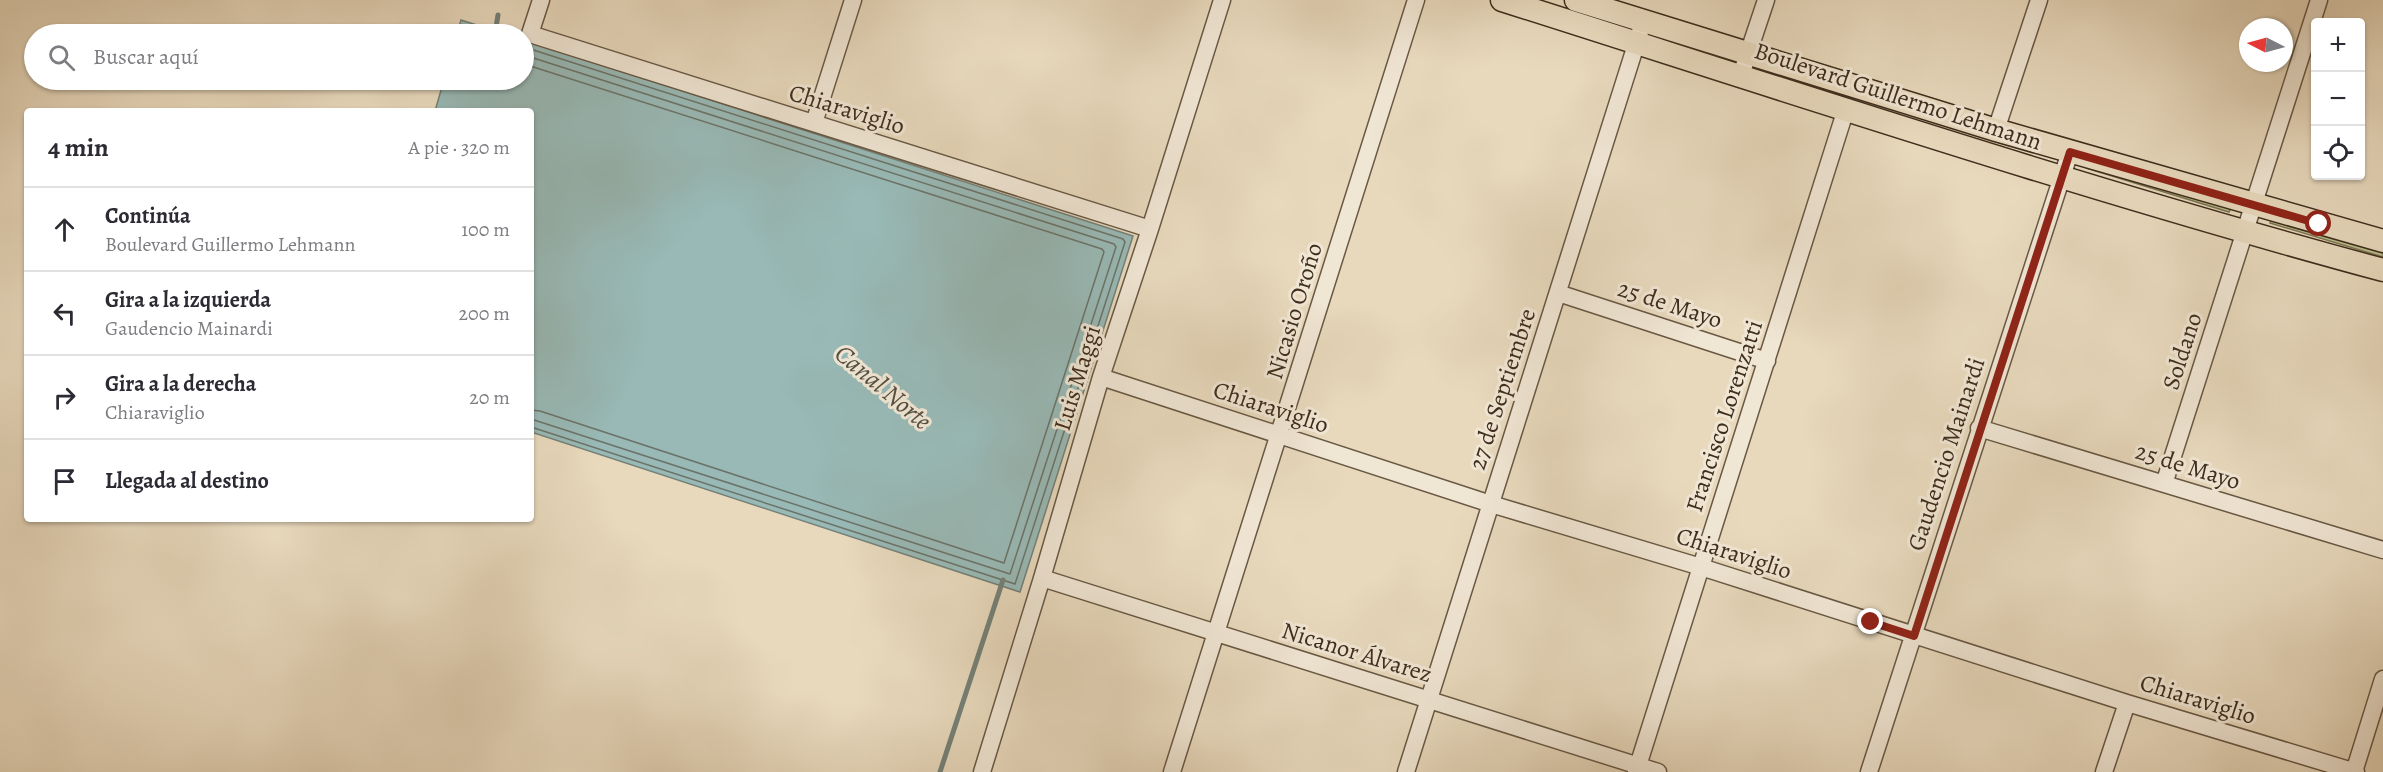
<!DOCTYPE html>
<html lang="es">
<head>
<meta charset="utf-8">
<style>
	body { margin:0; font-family:Alegreya,serif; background:#f2f2f3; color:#2b2b33 }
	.controls { position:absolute; right:18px; top:18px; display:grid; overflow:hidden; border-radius:6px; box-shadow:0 2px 4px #0004 }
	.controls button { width:54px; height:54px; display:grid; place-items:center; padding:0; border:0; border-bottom:2px solid #e1e1e2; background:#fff; color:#2b2b33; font:30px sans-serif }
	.compass { position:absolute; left:2239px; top:18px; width:54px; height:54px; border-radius:50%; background:#fff; box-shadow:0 2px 4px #0004; rotate:276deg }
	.stop { position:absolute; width:18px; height:18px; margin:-14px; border:4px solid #8f2418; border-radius:50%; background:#fff }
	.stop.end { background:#8f2418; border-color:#fff; box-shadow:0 2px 6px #0008 }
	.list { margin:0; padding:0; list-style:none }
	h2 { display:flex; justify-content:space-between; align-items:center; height:78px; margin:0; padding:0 24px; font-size:26px }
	h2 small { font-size:20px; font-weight:400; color:#7c7c81 }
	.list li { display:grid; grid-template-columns:39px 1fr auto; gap:18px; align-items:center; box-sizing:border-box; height:84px; padding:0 24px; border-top:2px solid #e1e1e2 }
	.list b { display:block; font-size:22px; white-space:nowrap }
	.list p { margin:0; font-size:20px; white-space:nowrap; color:#7c7c81 }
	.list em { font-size:20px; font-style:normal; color:#7c7c81 }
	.icon { flex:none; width:33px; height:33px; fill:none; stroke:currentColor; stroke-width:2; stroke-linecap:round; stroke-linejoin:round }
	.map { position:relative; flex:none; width:2383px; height:772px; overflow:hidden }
	.search { position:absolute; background:#fff; box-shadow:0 2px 4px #0004; left:24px; top:24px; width:510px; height:66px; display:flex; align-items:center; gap:15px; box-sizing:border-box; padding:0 21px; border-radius:33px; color:#7c7c81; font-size:22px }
	.panel { position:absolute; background:#fff; box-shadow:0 2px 4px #0004; left:24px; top:108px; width:510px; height:414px; border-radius:6px }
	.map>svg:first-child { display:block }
</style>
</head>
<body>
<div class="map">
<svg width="2383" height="772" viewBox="0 0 2383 772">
	<rect width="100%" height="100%" fill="#e8d9bd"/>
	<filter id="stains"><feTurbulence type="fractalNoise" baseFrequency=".00333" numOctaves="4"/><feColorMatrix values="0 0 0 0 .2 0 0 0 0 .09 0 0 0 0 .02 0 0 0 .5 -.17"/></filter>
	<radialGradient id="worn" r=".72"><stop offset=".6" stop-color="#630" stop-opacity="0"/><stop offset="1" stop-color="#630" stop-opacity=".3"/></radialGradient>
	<path fill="#babe8e" stroke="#7c7655" stroke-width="1.5" d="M2087 164 2231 208 2229 212 2086 168Z
		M2272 219 2383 252V257L2270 223Z"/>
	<path fill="#98b9b6" stroke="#748178" stroke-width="1.5" d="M461 20 505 34H457Z
		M524 40 1133 236 1020 592 531 432V111H435L444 80H524Z"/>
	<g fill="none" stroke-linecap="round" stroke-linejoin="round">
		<path stroke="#6b7369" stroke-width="1.5" d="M524 47 1123 239 1125 242 1015 584 531 427
			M524 55 1114 244 1116 247 1010 574 531 419
			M524 64 1102 249 1104 252 1004 563 540 411 531 410"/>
		<path stroke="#748178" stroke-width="5" d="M495 34 498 15
			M940 772 1003 580"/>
		<defs>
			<path id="minor" d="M541 0 530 34 1150 229
				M1741 75 1766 0
				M814 123 853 0
				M1996 130 2039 0
				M1558 293 1767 361
				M1101 377 1491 504 1701 567 2127 703 2356 772
				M1979 428 2383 550
				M2164 484 2319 0
				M1042 578 1658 772
				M982 772 1042 578 1101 377 1150 229 1222 0
				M1172 772 1416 0
				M1406 772 1640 32
				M1636 772 1846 109
				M1869 772 2070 152
				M2104 772 2127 703
				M2354 772 2383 679"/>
			<path id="major" d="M1502 0C1795 93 2087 190 2383 270
				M1576 0 1996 130 2383 241"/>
		</defs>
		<use href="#minor" stroke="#685844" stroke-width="19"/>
		<use href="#major" stroke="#3e2d1c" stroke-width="25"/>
		<use href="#minor" stroke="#f0e6d4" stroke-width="16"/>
		<use href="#major" stroke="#e8d9bd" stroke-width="22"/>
	</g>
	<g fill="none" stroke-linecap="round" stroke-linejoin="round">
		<path stroke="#8f2418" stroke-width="8" d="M1871 622 1914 636 2070 152 2319 224"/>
	</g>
	<g text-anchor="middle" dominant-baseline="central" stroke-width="6" stroke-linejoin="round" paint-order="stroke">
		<g font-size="24" fill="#3e2d1c" stroke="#f0e6d4">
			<text transform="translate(1898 96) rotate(18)">Boulevard Guillermo Lehmann</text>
			<text transform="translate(847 109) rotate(17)">Chiaraviglio</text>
			<text transform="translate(1670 304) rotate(18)">25 de Mayo</text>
			<text transform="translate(1294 311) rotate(-73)">Nicasio Oroño</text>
			<text transform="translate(2182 351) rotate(-72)">Soldano</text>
			<text transform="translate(1077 378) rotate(-73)">Luis Maggi</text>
			<text transform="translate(1502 389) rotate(-72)">27 de Septiembre</text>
			<text transform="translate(1271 407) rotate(18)">Chiaraviglio</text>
			<text transform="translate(1724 416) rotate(-72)">Francisco Lorenzatti</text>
			<text transform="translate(1946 454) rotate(-72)">Gaudencio Mainardi</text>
			<text transform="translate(2188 466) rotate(17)">25 de Mayo</text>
			<text transform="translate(1734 553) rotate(18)">Chiaraviglio</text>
			<text transform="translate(1357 652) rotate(17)">Nicanor Álvarez</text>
			<text transform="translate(2198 699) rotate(17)">Chiaraviglio</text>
		</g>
		<g font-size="26" font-style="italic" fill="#545042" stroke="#f0e6d4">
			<text transform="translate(883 387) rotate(40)">Canal Norte</text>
		</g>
	</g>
	<rect width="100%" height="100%" filter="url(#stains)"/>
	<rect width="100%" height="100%" fill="url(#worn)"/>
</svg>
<div class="controls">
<button>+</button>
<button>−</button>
<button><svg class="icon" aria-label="locate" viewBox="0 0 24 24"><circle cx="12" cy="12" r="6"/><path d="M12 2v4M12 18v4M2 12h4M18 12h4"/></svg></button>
</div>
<svg class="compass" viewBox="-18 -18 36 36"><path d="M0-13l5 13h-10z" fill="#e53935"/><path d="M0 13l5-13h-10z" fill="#7c7c81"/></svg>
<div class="stop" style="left:2319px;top:224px"></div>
<div class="stop end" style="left:1871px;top:622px"></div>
<div class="search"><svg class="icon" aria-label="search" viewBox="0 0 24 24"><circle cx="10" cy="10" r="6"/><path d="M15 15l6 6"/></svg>Buscar aquí</div>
<section class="panel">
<h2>4 min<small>A pie · 320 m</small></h2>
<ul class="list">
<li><svg class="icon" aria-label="ahead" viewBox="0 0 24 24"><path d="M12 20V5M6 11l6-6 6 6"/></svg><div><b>Continúa</b><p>Boulevard Guillermo Lehmann</p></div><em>100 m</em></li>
<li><svg class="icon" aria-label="left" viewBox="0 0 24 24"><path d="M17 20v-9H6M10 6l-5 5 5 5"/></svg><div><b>Gira a la izquierda</b><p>Gaudencio Mainardi</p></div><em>200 m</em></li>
<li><svg class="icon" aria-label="right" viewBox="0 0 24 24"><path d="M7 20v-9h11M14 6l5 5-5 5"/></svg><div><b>Gira a la derecha</b><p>Chiaraviglio</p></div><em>20 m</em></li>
<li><svg class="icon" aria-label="arrive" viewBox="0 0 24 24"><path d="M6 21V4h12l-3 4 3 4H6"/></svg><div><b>Llegada al destino</b></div></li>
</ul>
</section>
</div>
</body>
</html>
